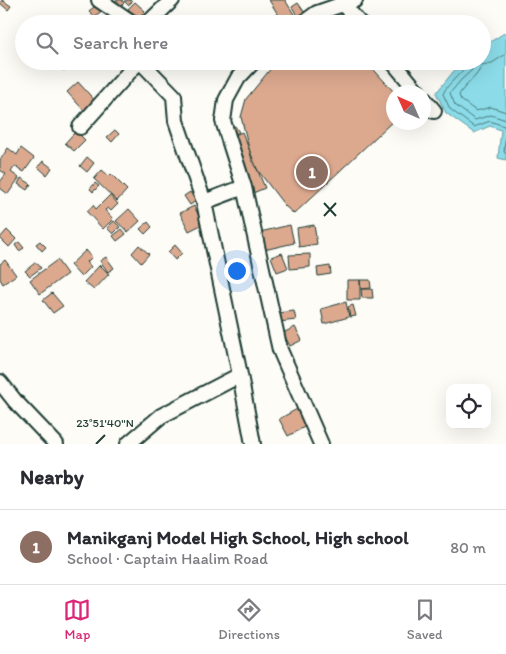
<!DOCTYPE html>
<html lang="en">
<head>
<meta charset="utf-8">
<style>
	body { margin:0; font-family:Itim,sans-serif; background:#f2f2f3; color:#2b2b33 }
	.controls { position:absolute; right:15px; bottom:15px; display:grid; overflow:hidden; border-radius:10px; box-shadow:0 5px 20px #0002 }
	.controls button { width:45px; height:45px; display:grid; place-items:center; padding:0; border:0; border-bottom:1px solid #e1e1e2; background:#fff; color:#2b2b33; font:25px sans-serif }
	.compass { position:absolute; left:386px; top:85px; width:45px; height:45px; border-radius:50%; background:#fff; box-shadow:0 5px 20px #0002; rotate:315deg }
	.you { position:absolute; left:236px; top:270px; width:18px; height:18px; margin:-12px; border:4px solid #fff; border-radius:50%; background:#1a73e8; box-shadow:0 0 0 8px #1a73e833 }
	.badge { display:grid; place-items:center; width:32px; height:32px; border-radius:50%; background:#db2777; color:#fff; font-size:16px; font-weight:700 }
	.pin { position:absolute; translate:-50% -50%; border:2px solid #fff; box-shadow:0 1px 5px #0006 }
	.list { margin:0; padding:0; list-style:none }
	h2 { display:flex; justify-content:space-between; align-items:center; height:65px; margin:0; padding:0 20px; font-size:21px }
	h2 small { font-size:16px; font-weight:400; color:#7c7c81 }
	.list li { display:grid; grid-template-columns:32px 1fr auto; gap:15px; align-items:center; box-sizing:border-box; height:75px; padding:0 20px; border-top:1px solid #e1e1e2 }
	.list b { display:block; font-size:19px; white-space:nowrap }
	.list p { margin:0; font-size:16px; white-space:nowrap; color:#7c7c81 }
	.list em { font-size:16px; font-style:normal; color:#7c7c81 }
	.icon { flex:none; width:28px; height:28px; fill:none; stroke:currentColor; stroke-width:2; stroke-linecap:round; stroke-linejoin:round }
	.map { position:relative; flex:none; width:506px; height:444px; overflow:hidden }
	.search { position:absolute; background:#fff; box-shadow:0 5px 20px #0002; left:15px; right:15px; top:15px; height:55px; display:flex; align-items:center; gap:12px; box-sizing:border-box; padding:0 18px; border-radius:28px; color:#7c7c81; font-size:19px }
	.sheet { height:140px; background:#fff }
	nav { display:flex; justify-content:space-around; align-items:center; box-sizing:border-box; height:70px; border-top:1px solid #e1e1e2; background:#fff; font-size:14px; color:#7c7c81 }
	nav a { display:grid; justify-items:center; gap:2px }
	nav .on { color:#db2777 }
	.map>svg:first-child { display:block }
</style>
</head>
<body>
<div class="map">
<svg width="506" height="444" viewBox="0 0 506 444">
	<rect width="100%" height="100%" fill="#fdfcf7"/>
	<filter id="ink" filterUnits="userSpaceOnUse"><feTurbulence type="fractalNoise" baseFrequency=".02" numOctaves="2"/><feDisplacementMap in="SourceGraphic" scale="10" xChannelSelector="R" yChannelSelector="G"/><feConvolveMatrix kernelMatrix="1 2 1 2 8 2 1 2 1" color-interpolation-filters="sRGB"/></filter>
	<g filter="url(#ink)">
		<path fill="#8bdbe8" stroke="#609ca0" d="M506 32V160L498 158 501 130 490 126 474 133 446 113 436 93 453 72 465 61H482V47Z"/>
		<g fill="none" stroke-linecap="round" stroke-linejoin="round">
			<path stroke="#4a7c7c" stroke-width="1" d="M506 54 492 63 482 65C477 78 465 84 459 95L461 100 476 111 491 107 506 112
				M468 61C467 70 447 83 443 94L450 109 474 127 490 121 504 126 506 131 504 152 506 154
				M474 61 472 70 461 80 450 93 455 105 475 120 491 115 506 120"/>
		</g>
		<path fill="#dca98f" stroke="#1f3d34" d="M2 0 11 6 8 10 0 3Z
			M116 0H122L124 3 119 8 113 2Z
			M130 0 132 2 128 5 124 1Z
			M269 0H285L297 19 290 24H284Z
			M135 2 145 11 138 18 128 9Z
			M99 3 104 9 94 17 89 11Z
			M298 3 307 16 300 20 292 7Z
			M263 15 271 24H254L253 23Z
			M55 61H67L71 65 64 71Z
			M277 61H366L394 92V120L294 214 285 206 253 164 241 117 246 99Z
			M78 82 99 105 88 115 67 92Z
			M235 126 239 132 232 136 228 130Z
			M115 130 119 134 112 142 107 137Z
			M76 131 85 140 74 151 65 143Z
			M242 132 265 188 253 193 230 137Z
			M8 148 17 155 21 148 34 158 24 172 15 166 11 172 19 178 8 194 0 188V182L6 174 0 170V160Z
			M87 157 94 163 87 172 80 166Z
			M43 161 52 168 47 175 38 167Z
			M102 170 109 176 111 174 127 190 117 201 94 179Z
			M21 178 31 184 27 190 18 184Z
			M95 183 99 186 93 192 90 189Z
			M190 192 196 201 190 205 184 196Z
			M110 195 118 204 111 211 108 208 105 210 113 219 103 229 87 212 93 205 96 209Z
			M194 206 203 224 189 231 180 213Z
			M129 209 140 221 128 232 116 221Z
			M114 221 120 227 113 234 107 228Z
			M148 222 152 227 145 234 140 229Z
			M290 225 294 243 264 250 260 232Z
			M314 225 317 244 299 247 297 228Z
			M122 229 126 234 117 241 113 236Z
			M7 230 16 239 9 247 0 238Z
			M40 241 46 247 42 251 36 244Z
			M19 242 24 248 19 251 15 245Z
			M139 245 149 254 141 263 132 253Z
			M175 245 182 253 175 260 168 252Z
			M86 250 92 257 87 262 91 267 81 277 70 265Z
			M282 253 288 268 277 272 271 257Z
			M310 254V267L290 269 289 255Z
			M106 257 114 268 108 272 100 261Z
			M5 260 16 275 3 284 0 279V264Z
			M57 260 67 274 40 294 30 280Z
			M36 262 41 268 30 276 25 271Z
			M100 265 109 274 94 290 84 282Z
			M330 266 331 274 318 276 317 268Z
			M347 280H360V300H347Z
			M360 280H370L371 288 361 289Z
			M361 289H372L373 298H362Z
			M52 293 63 306 53 313 43 300Z
			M346 302 349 317 324 324 321 309Z
			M353 305 356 316 350 317 348 307Z
			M294 311 296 320 279 322 278 313Z
			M295 327 302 340 290 346 283 333Z
			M299 408 308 425 288 436 279 419Z"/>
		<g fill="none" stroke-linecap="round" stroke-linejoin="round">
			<defs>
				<path id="minor" d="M99 0 134 24
					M344 5 360 24
					M147 24 172 0
					M302 24 317 13 355 0
					M140 61 174 96 176 121 204 202 240 375 253 444
					M254 61 238 78 226 100 223 121 244 187 280 350 321 444
					M392 61 418 92
					M424 99 434 111
					M80 127 139 61
					M204 202 244 187
					M0 382 15 401 56 444
					M128 444 161 416 240 375"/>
			</defs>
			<use href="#minor" stroke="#1f3d34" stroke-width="18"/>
			<use href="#minor" stroke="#fdfcf7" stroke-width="14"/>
		</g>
	</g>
	<path fill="none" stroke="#1f3d34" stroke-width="2" d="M324 203 336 216M324 216 336 203M96 444 105 435"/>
	<g font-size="12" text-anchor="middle" fill="#1f3d34" stroke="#fdfcf7" stroke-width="4" stroke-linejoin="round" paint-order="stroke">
		<text x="105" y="427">23°51'40"N</text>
	</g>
</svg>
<div class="controls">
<button><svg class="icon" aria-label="locate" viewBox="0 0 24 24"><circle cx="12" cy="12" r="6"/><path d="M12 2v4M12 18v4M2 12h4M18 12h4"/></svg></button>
</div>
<svg class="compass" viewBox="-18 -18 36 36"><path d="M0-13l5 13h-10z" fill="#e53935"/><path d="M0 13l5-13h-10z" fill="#7c7c81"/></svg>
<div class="you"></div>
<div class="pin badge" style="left:312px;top:172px;background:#8d6e63">1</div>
<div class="search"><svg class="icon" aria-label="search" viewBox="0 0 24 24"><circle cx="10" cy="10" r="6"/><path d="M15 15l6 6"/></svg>Search here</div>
</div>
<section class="sheet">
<h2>Nearby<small></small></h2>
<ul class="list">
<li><span class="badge" style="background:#8d6e63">1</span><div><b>Manikganj Model High School, High school</b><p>School · Captain Haalim Road</p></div><em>80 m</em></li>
</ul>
</section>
<nav>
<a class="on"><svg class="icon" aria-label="map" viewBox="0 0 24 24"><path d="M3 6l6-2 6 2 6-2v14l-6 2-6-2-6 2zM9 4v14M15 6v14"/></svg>Map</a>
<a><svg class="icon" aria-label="directions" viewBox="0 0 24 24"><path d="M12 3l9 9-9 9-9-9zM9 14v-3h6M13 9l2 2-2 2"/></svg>Directions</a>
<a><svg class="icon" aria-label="saved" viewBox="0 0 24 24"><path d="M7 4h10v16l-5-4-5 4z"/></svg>Saved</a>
</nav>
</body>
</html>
